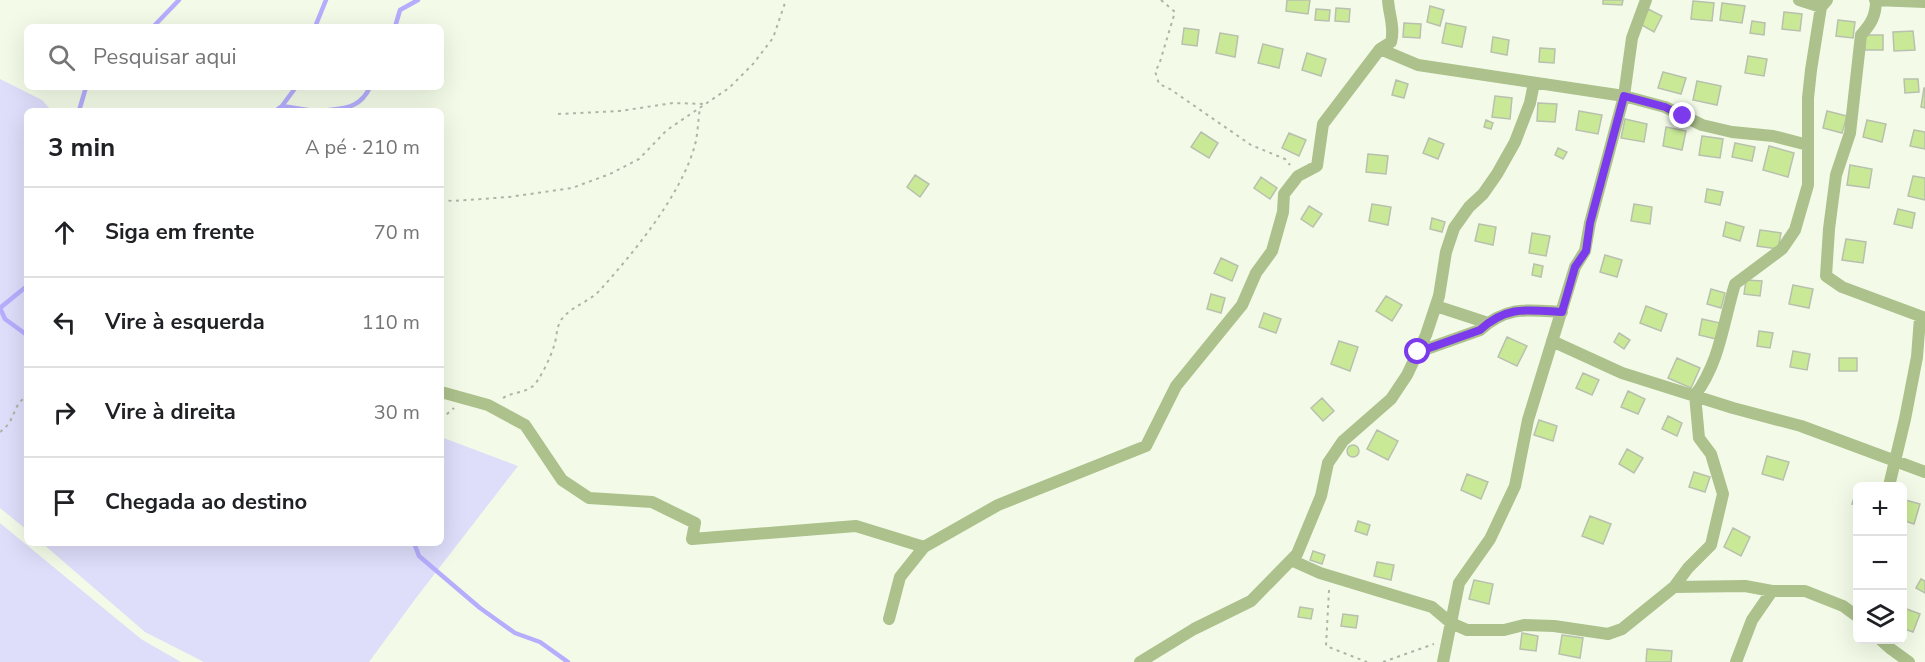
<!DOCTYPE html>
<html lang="pt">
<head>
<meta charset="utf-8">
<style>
	body { margin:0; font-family:"Nunito Sans",sans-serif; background:#f6f6f6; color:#202124 }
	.controls { position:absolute; right:18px; bottom:18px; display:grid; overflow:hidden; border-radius:9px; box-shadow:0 6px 24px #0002 }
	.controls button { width:54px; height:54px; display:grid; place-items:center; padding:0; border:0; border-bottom:2px solid #e0e0e0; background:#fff; color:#202124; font:30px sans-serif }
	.stop { position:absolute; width:18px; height:18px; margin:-14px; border:4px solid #7c3aed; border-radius:50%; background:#fff }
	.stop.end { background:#7c3aed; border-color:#fff; box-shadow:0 2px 6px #0008 }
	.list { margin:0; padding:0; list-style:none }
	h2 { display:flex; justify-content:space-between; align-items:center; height:78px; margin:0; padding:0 24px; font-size:26px }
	h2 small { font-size:20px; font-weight:400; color:#757577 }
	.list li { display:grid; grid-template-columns:39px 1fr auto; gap:18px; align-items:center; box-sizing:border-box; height:90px; padding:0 24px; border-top:2px solid #e0e0e0 }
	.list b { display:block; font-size:22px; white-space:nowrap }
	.list em { font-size:20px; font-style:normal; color:#757577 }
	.icon { flex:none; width:33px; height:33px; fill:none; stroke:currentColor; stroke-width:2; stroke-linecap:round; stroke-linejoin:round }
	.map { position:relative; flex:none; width:1925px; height:662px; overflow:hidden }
	.search { position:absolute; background:#fff; box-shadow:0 6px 24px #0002; left:24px; top:24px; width:420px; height:66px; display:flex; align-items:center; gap:15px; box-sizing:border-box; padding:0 21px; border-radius:9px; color:#757577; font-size:22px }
	.panel { position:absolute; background:#fff; box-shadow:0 6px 24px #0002; left:24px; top:108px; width:420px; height:438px; border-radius:9px }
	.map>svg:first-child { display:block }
</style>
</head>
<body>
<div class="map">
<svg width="1925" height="662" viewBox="0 0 1925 662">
	<rect width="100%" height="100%" fill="#f3fbe8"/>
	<path fill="#deddfa" d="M0 79 42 100 52 111H27V530L0 508Z
		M441 437 518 466 416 598 369 662H204L145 632 42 543H441Z
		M0 523 141 639 181 662H0Z"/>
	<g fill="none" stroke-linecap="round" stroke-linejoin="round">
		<path stroke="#b5aefd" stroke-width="4.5" d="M153 27 179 0
			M315 27 326 0
			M395 27 400 10 418 0
			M282 106 296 87
			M79 111 86 87
			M275 111 282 106 314 111
			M322 111C344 108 360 109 370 87
			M27 286 0 308 5 319 27 335
			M414 543 419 556 480 608 515 633 540 642 568 662"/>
	</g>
	<path fill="#c9e997" stroke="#b8c0ae" stroke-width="1.5" d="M1287 0H1310L1308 14 1286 11Z
		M1603 0H1623L1622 5 1603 4Z
		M1693 1 1714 3 1712 21 1691 19Z
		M1722 3 1745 6 1742 23 1720 20Z
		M1430 6 1444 10 1440 26 1427 22Z
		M1336 8 1350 9 1349 22 1335 21Z
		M1316 9 1330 10 1329 21 1315 20Z
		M1648 9 1662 16 1654 32 1640 24Z
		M1784 12 1802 14 1800 31 1782 29Z
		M1838 20 1855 22 1853 38 1836 36Z
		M1752 21 1765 23 1764 35 1750 33Z
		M1404 23 1421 24 1420 38 1403 37Z
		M1446 23 1466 27 1462 47 1442 43Z
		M1184 28 1199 30 1197 46 1182 44Z
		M1913 31 1915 50 1894 51 1893 32Z
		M1220 33 1238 36 1235 57 1216 53Z
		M1865 35H1883V50H1865Z
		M1493 37 1509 40 1507 55 1491 52Z
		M1263 44 1283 49 1279 68 1258 63Z
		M1540 48 1555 49 1554 63 1539 62Z
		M1307 53 1326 59 1321 76 1302 70Z
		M1748 56 1767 59 1764 76 1745 73Z
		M1663 72 1686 78 1681 94 1658 88Z
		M1904 79H1918L1919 92 1905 93Z
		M1396 80 1408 84 1404 98 1392 95Z
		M1697 81 1721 86 1717 105 1693 100Z
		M1924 88H1925V108L1921 107Z
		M1495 96 1512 98 1510 119 1492 117Z
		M1538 103 1557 104 1555 122 1537 121Z
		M1579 111 1602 115 1598 134 1576 130Z
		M1827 111 1847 116 1842 133 1823 128Z
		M1625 119 1647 124 1644 142 1621 138Z
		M1486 120 1493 123 1491 129 1484 127Z
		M1867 120 1886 124 1882 142 1863 137Z
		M1666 127 1686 131 1682 150 1663 146Z
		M1914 130 1925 132V149L1910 146Z
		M1201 132 1218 143 1209 158 1191 147Z
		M1289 133 1306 140 1299 156 1282 148Z
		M1702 136 1723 139 1720 158 1699 155Z
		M1429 138 1444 144 1438 159 1423 153Z
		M1735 143 1755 147 1752 161 1732 157Z
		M1769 146 1794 153 1788 177 1763 170Z
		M1558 148 1567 152 1563 159 1555 155Z
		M1368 154 1388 156 1386 174 1366 172Z
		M1850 165 1872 169 1869 188 1847 185Z
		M915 175 929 184 920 197 907 187Z
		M1913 176 1925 178V200L1908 196Z
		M1261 177 1277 188 1270 199 1254 188Z
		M1707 189 1723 192 1720 205 1705 202Z
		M1372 204 1391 207 1388 225 1369 221Z
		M1634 204 1652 207 1650 224 1631 221Z
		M1309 206 1322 214 1313 227 1301 219Z
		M1898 209 1915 213 1912 228 1894 224Z
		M1432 218 1445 222 1442 232 1430 229Z
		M1726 222 1744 227 1740 241 1723 236Z
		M1479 224 1496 227 1493 245 1475 241Z
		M1760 230 1781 233 1778 249 1757 246Z
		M1532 233 1550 236 1546 256 1529 253Z
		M1846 239 1866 242 1863 263 1842 260Z
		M1605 255 1622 260 1617 277 1600 272Z
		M1221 258 1238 266 1232 281 1214 273Z
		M1534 264 1543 266 1541 277 1532 275Z
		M1746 280 1762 281 1760 296 1744 294Z
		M1793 285 1813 289 1809 308 1789 304Z
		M1711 289 1725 293 1721 308 1707 304Z
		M1211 294 1225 298 1221 313 1207 309Z
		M1386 296 1402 305 1392 321 1376 311Z
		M1646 306 1667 314 1661 331 1640 323Z
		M1264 313 1281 319 1276 333 1259 327Z
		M1702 319 1720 323 1716 339 1699 335Z
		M1759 331 1773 333 1770 348 1757 346Z
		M1619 333 1630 340 1624 349 1614 342Z
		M1507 337 1527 346 1517 366 1498 357Z
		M1339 341 1358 347 1350 371 1331 364Z
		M1793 351 1810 354 1807 370 1790 367Z
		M1677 358 1700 368 1691 388 1668 378Z
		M1839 358H1857V371H1839Z
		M1583 373 1599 380 1592 395 1576 388Z
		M1628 391 1645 399 1638 414 1621 407Z
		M1322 398 1334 411 1323 421 1311 408Z
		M1668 416 1682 423 1677 436 1662 429Z
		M1539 420 1557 426 1553 441 1534 435Z
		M1377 430 1398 441 1388 460 1367 449Z
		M1347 451a6 6 0 1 1 12 0a6 6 0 1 1-12 0Z
		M1627 449 1643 458 1634 473 1619 464Z
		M1767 456 1789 462 1783 480 1762 474Z
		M1694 472 1710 477 1705 492 1689 487Z
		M1467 474 1488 482 1481 499 1461 490Z
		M1858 485 1863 486H1858V506L1852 504Z
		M1902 499 1920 504 1914 524 1902 520Z
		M1590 516 1611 524 1603 544 1582 536Z
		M1358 521 1370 525 1367 535 1355 531Z
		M1733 528 1750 537 1741 556 1724 547Z
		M1313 551 1325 555 1322 564 1310 560Z
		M1377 562 1394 565 1391 580 1374 576Z
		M1921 579 1925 581V593L1916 588Z
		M1474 580 1493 584 1489 604 1469 599Z
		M1300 607 1313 609 1311 619 1298 617Z
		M1904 608 1920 614 1913 632 1902 628Z
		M1343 614 1358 616 1356 628 1341 626Z
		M1522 633 1538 636 1536 651 1520 649Z
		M1562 635 1583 638 1580 658 1559 654Z
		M1647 649 1672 651 1671 662H1646Z"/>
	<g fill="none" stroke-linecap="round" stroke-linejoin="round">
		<path stroke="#aeb4a6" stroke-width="2" stroke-dasharray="3 4.5" stroke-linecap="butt" d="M1161 0 1175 12 1159 65 1155 71 1159 84 1170 89 1251 145 1285 159 1290 165
			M558 114 620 111 673 103 706 104
			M441 200 453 201 509 197 572 188 610 174 639 159 667 130 729 88 753 64 773 38 786 0
			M503 398C512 392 525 393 533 386 540 380 551 356 554 346 557 338 556 328 561 320 571 306 590 302 601 289 635 251 681 195 695 145 698 133 698 120 700 108
			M441 419 454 408
			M0 432C17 420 11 406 27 396
			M1329 590 1326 646 1367 662
			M1383 662 1434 644"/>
		<path stroke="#acc18b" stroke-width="12" d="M1799 0 1821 7
			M1875 0 1925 2
			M1876 0C1876 16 1871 24 1861 35L1850 133 1836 175 1829 229 1826 276 1842 287 1925 318
			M1380 49 1418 65 1624 96 1665 107 1702 125 1732 132 1773 136 1808 145
			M1436 306 1488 323
			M1552 341 1622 373 1733 408 1801 426 1925 472
			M1418 352 1480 330C1507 305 1529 310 1562 312
			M441 392 488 405 525 425 562 480 589 498 652 502 695 523 692 539 856 526 924 547 998 505 1146 446 1176 386 1242 305 1256 273 1272 251 1283 212 1284 194 1298 176 1317 166 1323 124 1380 49 1391 42C1395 28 1389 15 1388 0
			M1889 486 1905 419 1917 357 1920 318
			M1291 560 1320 573 1432 607 1451 623 1467 630H1504L1524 625 1554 626 1608 634 1622 629 1674 587 1688 568 1711 545 1723 494 1711 454 1699 438 1695 395C1720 362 1723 323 1735 284L1782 249 1795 230 1808 185V98L1811 70 1821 7 1827 0
			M1674 587 1745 586 1772 591H1805L1843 606 1858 617
			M889 619 900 577 924 547
			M1881 640 1891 649 1909 662
			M1140 662 1194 629 1251 601 1297 554 1321 496 1328 463 1343 441 1391 399 1407 375 1426 335 1439 296 1446 252 1454 228 1469 207 1483 194 1497 174 1515 142 1530 103 1534 83
			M1443 662 1459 583 1490 539 1515 486 1528 420 1575 267 1585 251 1590 223 1624 96 1632 38 1646 0
			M1736 662 1752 620 1772 591"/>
	</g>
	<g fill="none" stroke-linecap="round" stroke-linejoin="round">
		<path stroke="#7c3aed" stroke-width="8" d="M1418 352 1480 330C1507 305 1529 310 1562 312L1575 267 1586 251 1590 223 1624 96 1665 107 1683 116"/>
	</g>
</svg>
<div class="controls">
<button>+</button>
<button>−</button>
<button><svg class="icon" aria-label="layers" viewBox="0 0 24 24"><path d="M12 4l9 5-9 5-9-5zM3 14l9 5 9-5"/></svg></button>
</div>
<div class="stop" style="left:1418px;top:352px"></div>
<div class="stop end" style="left:1683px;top:116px"></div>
<div class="search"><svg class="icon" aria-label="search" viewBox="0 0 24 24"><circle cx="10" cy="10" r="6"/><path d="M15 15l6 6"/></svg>Pesquisar aqui</div>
<section class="panel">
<h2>3 min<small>A pé · 210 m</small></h2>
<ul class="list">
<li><svg class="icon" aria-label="ahead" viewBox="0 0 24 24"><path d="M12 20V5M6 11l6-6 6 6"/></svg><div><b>Siga em frente</b></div><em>70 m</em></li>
<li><svg class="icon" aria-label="left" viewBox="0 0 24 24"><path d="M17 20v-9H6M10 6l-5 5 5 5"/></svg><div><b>Vire à esquerda</b></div><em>110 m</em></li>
<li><svg class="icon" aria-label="right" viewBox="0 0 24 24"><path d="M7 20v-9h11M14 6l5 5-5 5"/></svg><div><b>Vire à direita</b></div><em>30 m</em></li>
<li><svg class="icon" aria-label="arrive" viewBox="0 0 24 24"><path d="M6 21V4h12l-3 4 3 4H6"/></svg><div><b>Chegada ao destino</b></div></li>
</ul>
</section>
</div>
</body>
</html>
